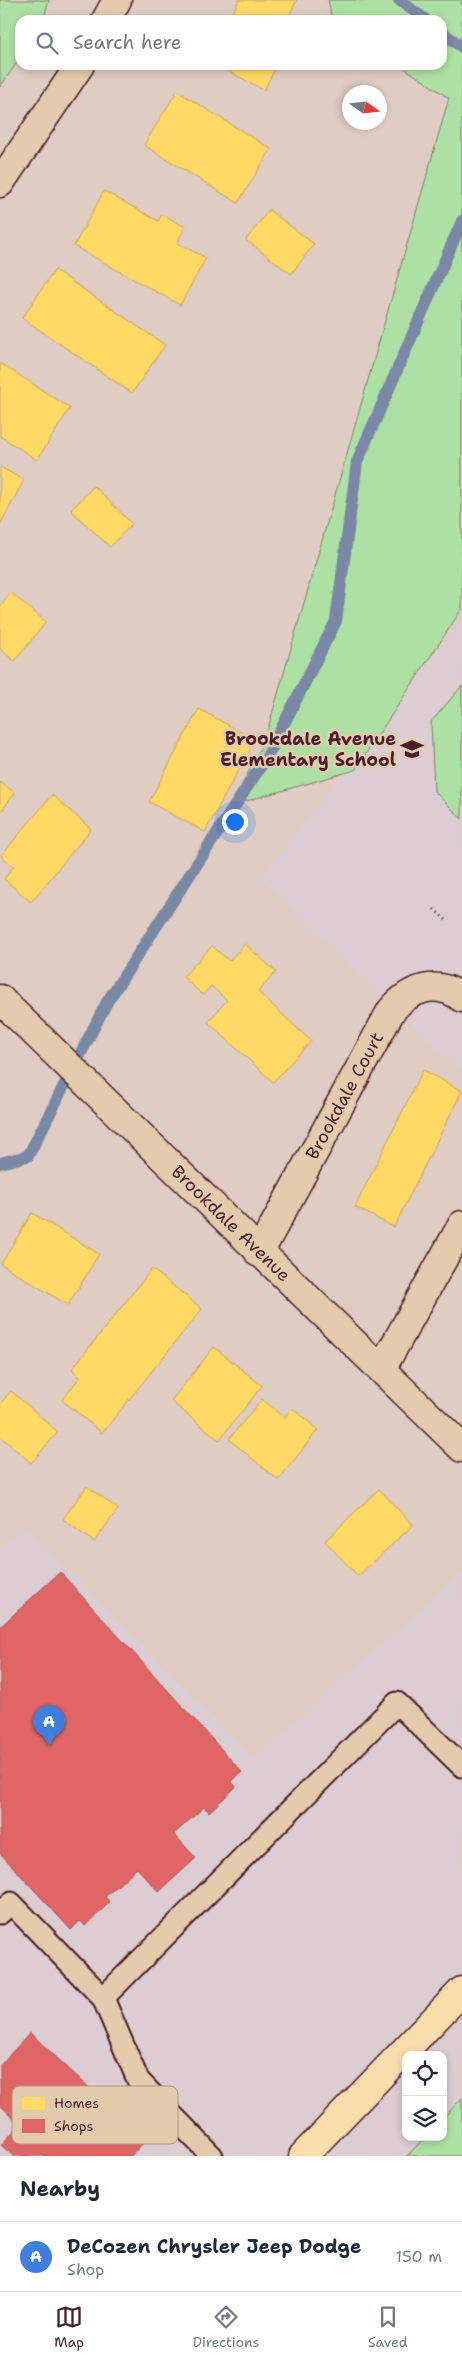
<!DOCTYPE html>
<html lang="en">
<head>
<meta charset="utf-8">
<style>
	body { margin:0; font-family:"Shantell Sans",sans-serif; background:#f2f2f3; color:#1f2937 }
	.controls { position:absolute; right:15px; bottom:15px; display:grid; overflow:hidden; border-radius:10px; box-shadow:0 2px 8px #0003 }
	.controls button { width:45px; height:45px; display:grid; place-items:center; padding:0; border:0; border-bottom:1px solid #e0e1e3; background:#fff; color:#1f2937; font:25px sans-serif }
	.compass { position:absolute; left:342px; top:85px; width:45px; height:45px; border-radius:50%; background:#fff; box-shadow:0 2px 8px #0003; rotate:104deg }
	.you { position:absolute; left:234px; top:821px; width:18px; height:18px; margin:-12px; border:4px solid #fff; border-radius:50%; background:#1a73e8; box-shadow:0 0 0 8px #1a73e833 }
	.badge { display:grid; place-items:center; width:32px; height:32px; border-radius:50%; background:#4a1f2b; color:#fff; font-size:16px; font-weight:700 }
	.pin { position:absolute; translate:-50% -41px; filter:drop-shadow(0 1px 2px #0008) }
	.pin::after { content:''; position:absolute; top:26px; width:18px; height:15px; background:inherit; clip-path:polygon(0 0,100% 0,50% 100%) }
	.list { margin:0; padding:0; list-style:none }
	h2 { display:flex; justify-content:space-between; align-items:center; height:65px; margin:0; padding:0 20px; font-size:21px }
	h2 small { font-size:16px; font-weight:400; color:#747a83 }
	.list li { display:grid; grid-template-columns:32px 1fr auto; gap:15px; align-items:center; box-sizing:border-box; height:70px; padding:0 20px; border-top:1px solid #e0e1e3 }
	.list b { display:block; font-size:19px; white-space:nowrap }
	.list p { margin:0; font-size:16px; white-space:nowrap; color:#747a83 }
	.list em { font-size:16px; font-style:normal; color:#747a83 }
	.icon { flex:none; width:28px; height:28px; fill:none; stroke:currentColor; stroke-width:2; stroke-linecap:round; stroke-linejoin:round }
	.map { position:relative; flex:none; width:462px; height:2156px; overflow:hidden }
	.search { position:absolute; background:#fff; box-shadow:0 2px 8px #0003; left:15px; right:15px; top:15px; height:55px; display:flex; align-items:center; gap:12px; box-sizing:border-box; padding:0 18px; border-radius:15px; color:#747a83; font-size:19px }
	.sheet { height:135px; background:#fff }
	nav { display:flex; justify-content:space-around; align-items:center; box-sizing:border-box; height:70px; border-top:1px solid #e0e1e3; background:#fff; font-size:14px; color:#747a83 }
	nav a { display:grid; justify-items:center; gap:2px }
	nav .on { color:#4a1f2b }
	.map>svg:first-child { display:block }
</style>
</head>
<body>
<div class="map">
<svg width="462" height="2156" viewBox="0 0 462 2156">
	<rect width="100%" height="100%" fill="#dfccc3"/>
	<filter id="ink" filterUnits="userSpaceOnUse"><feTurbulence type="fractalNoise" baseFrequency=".02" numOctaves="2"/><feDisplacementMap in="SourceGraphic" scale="10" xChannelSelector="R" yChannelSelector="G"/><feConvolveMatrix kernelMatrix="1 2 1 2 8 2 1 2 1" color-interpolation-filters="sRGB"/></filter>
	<g filter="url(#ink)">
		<path fill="#dccdd3" d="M462 619V1073L261 879Z
			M24 1525 254 1759 462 1571V2098L443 2118V2055H406V2137H425L407 2156H0V1547Z"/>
		<path fill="#ade1a3" stroke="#7c8067" d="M0 0H49L43 20H20V58L0 87Z
			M328 0H462V609L355 770 232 805 265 739 449 98 400 65H442V20H332Z
			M462 686V819L434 791 431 722Z
			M462 2098V2156H407L425 2137H443V2118Z"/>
		<path fill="#ffd966" stroke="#c9a154" d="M239 0H297L287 20H229Z
			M217 65H277L264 90Z
			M177 91 271 149 238 203 144 145Z
			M104 191 158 221 162 214 185 227 177 243 206 258 180 305 74 246Z
			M269 210 314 244 291 274 246 240Z
			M55 270 165 345 132 393 22 318Z
			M0 363 70 408 37 460 0 436Z
			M0 467 24 480 0 525Z
			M94 486 132 524 110 547 71 510Z
			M11 593 46 622 15 661 0 649V607Z
			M199 709 255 740 205 832 149 802Z
			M0 782 15 793 0 813Z
			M52 795 91 829 31 902 4 879 14 866 1 856Z
			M245 944 276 972 258 992 311 1041 273 1082 208 1022 227 1000 211 986 203 995 183 977 212 946 229 961Z
			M423 1070 462 1091 394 1227 355 1207Z
			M32 1213 99 1254 68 1305 1 1264Z
			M152 1269 202 1309 102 1433 62 1400 80 1377 72 1369Z
			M214 1347 262 1386 219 1440 171 1401Z
			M11 1391 58 1432 31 1463 0 1436V1404Z
			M262 1399 284 1418 292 1408 318 1430 278 1480 229 1439Z
			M87 1486 118 1509 94 1542 63 1519Z
			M379 1489 413 1525 358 1576 325 1541Z"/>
		<path fill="#e06666" stroke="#b35154" d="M60 1572 242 1772 231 1781 236 1787 209 1812 204 1807 174 1834 196 1858 159 1892 137 1868 105 1897 110 1902 85 1926 80 1921 71 1930 0 1853V1627Z
			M30 2033 146 2140 131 2156H13L1 2145 20 2124 0 2105V2065Z"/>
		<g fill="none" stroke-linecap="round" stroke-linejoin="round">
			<path stroke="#7888a5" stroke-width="12" d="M399 0 426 20
				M442 32 462 47
				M0 1163 28 1156 107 1002 268 755 336 621 357 462 462 221"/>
			<defs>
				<path id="service" d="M0 1913 11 1903 103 1998
					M212 2156 138 2080 103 1998 397 1703 462 1766"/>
				<g id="minor">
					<path d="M106 20 117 0"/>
					<path d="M0 183 80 65"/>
					<path id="s1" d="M0 999 462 1448"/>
					<path id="s2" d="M259 1253 391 1011C409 989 437 978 462 998"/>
					<path d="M382 1368 462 1225"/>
				</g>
				<path id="primary" d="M303 2156 462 1991"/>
			</defs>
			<use href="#service" stroke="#4a1f2b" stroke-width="25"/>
			<use href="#minor" stroke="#4a1f2b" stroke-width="31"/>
			<use href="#primary" stroke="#4a1f2b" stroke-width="31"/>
			<path stroke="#4a1f2b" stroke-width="3" stroke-dasharray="1 4" stroke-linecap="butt" d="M434 909 447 921"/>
			<use href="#service" stroke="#e3cbac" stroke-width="21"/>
			<use href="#minor" stroke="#e3cbac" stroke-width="28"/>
			<use href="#primary" stroke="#f9deab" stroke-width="28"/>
		</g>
	</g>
	<defs>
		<symbol id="school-bare" viewBox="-9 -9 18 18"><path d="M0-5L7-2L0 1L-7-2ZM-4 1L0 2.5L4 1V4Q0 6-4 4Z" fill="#4a1f2b" stroke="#e3cbac" stroke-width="2.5" paint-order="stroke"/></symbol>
	</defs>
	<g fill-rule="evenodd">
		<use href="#school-bare" x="396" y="733" width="32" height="32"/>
	</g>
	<g text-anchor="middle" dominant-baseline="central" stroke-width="5" stroke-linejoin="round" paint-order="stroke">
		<g font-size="18" font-weight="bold" fill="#4a1f2b" stroke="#e3cbac" text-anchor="end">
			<text x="396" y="739">Brookdale Avenue<tspan x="396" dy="21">Elementary School</tspan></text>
		</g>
		<g font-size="18" fill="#4a1f2b" stroke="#e3cbac">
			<text stroke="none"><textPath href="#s2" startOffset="179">Brookdale Court</textPath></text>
			<text stroke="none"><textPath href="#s1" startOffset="322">Brookdale Avenue</textPath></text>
		</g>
	</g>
	<rect x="12" y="2086" width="166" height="58" rx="8" fill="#e3cbac" stroke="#b59785" stroke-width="1"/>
	<rect x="22" y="2097" width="23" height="13" fill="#ffd966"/>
	<rect x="22" y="2119" width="23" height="14" fill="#e06666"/>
	<g font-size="14" fill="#4a1f2b">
		<text x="54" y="2108">Homes</text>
		<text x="54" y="2131">Shops</text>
	</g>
</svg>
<div class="controls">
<button><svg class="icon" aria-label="locate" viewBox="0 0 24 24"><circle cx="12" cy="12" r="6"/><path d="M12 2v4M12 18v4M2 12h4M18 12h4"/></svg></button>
<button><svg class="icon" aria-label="layers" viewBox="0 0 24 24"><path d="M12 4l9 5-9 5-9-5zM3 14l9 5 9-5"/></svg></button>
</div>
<svg class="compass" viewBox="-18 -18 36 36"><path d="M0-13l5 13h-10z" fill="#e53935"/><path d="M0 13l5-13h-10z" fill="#747a83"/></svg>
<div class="you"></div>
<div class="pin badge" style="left:49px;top:1746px;background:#3f7fe0">A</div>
<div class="search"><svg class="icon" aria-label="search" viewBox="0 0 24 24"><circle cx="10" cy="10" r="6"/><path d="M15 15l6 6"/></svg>Search here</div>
</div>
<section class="sheet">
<h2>Nearby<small></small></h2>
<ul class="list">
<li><span class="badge" style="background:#3f7fe0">A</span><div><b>DeCozen Chrysler Jeep Dodge</b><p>Shop</p></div><em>150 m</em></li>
</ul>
</section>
<nav>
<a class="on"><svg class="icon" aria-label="map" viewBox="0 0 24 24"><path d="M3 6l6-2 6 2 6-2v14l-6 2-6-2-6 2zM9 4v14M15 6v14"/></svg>Map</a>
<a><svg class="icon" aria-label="directions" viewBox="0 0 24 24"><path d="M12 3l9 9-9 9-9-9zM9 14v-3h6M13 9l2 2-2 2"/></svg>Directions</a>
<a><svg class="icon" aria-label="saved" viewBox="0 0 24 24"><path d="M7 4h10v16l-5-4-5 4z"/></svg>Saved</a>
</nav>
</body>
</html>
